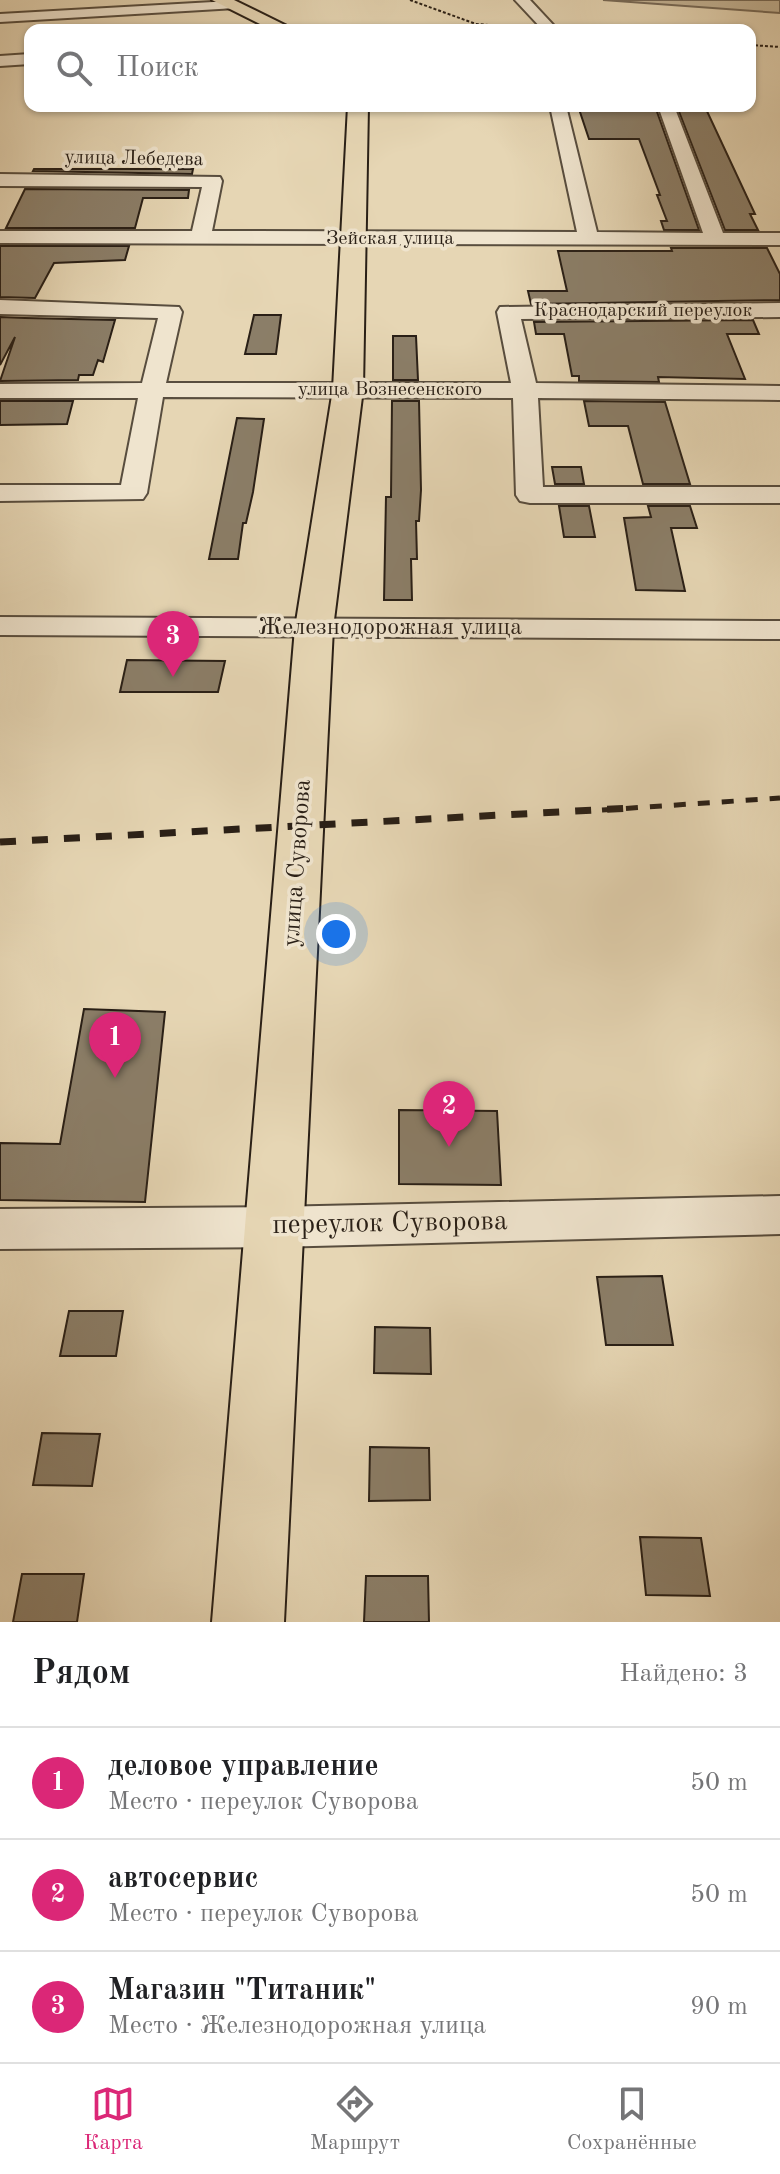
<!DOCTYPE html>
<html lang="ru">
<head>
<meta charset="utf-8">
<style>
	body { margin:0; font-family:"Old Standard TT",serif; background:#f6f6f6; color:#202124 }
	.you { position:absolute; left:336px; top:934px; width:28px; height:28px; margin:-20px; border:6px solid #fff; border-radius:50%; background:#1a73e8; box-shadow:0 0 0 12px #1a73e833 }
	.badge { display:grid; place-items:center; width:52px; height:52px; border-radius:50%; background:#db2777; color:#fff; font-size:26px; font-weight:700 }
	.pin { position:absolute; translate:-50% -66px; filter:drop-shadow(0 2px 4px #0008) }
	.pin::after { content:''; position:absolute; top:42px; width:28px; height:24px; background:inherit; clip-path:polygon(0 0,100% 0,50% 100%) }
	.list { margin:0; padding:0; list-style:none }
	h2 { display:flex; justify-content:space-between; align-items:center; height:104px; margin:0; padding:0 32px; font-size:34px }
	h2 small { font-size:26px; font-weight:400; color:#757577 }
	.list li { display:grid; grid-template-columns:52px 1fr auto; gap:24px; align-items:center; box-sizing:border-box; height:112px; padding:0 32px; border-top:2px solid #e0e0e0 }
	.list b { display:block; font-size:30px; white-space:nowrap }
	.list p { margin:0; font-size:26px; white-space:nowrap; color:#757577 }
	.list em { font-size:26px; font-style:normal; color:#757577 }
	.icon { flex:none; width:44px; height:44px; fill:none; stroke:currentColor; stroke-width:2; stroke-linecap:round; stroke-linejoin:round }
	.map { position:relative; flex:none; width:780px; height:1622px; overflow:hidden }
	.search { position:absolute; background:#fff; box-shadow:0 2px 6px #0004; left:24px; right:24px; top:24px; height:88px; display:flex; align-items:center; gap:20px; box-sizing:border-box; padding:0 28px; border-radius:16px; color:#757577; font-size:30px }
	.sheet { height:440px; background:#fff }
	nav { display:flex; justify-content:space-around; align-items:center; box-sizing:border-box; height:112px; border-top:2px solid #e0e0e0; background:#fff; font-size:22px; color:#757577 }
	nav a { display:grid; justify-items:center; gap:4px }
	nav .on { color:#db2777 }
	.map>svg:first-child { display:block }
</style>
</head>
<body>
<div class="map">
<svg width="780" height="1622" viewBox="0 0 780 1622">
	<rect width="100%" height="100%" fill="#e6d6b4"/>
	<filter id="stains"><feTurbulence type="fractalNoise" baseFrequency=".0025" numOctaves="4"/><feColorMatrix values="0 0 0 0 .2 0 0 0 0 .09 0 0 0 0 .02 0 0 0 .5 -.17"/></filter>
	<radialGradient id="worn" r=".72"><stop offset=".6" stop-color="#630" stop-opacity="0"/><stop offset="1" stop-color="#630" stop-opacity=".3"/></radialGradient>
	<path fill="#c6b799" stroke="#786b58" stroke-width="2" d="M603 0H780V13Z"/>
	<path fill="#8b7e68" stroke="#291f16" stroke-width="2" d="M579 109H656L699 230H664L661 221H667L657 195H660L639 139H589Z
		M678 109H706L755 214H750L758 230H725Z
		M34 169H193L192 174 33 171Z
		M25 189 189 190 188 198H143L135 228H6Z
		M0 246H129L125 260 54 263 35 298 0 297Z
		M671 248H767L780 274V300L531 304 528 291H567L558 251H672Z
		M254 315H281L276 354H245Z
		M0 317 25 318 115 320 103 362 98 360 93 375H79L78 380 0 381 15 337 0 365Z
		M753 320 759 334H727L745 379 658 377 659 382 579 381V376H572L564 334H536L534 322Z
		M393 336H416L418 380H393Z
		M0 401H73L67 424 0 425Z
		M392 401H419L421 490 419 521H416L417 559H411L412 600H384L386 497H391Z
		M584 401 665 402 690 484H643L628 426H589Z
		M237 418 264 419 253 492 246 523H243L238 559H209Z
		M552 467H581L584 484H555Z
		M559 506H589L595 537H564Z
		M648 506H690L697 528H671L685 591 636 590 624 518 651 517Z
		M127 660 225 661 218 692H120Z
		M84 1009 165 1012 145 1202 0 1200V1143L60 1144Z
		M399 1110 497 1111 501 1185 399 1184Z
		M662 1276 673 1345H606L597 1277Z
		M69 1311H123L116 1356H60Z
		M375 1327 430 1328 431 1374 374 1373Z
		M42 1433 100 1434 92 1486 33 1485Z
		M370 1447 429 1448 430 1500 369 1501Z
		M640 1537 701 1538 710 1596 646 1595Z
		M22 1574H84L77 1622H13Z
		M366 1576H428L429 1622H364Z"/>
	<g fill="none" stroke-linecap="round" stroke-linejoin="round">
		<defs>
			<path id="street" d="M515 0H530L558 30H543Z
				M231 1 236 2V8L0 22V14Z
				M30 54V64L0 66V56Z
				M550 106H566L597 232 703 233 658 106H674L723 233H780V245L0 243V231H192L202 187 0 186V174L220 177 222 181 212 231 577 232Z
				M0 300 179 307 182 312 166 383H511L497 312 500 307 780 303V317L521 319 536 383 780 386V400L538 398 543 487H780V503H530L520 501 516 495 513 398 163 397 147 493 143 499 0 501V485H121L138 398H0V384L142 383 158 318 0 314Z
				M0 617 780 621V639L0 635Z
				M780 1196V1234L274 1247 0 1249V1209L274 1207Z"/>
			<path id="primary" d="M212 0H234L295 30H272Z
				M348 106H368L363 389 333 628 284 1622H212L295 628 333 389Z"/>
		</defs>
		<use href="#street" stroke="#584d3e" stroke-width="4"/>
		<use href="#primary" stroke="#291f16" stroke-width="4"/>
		<path stroke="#291f16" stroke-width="2" stroke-dasharray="3 2" stroke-linecap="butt" d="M410 0 476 24 515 27
			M750 45 780 47"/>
		<use href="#street" fill="#efe4ce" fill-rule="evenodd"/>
		<use href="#primary" fill="#e6d6b4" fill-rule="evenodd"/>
		<path stroke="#291f16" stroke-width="5" stroke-dasharray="12 12" stroke-linecap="butt" d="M602 810 780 798"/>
		<path stroke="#291f16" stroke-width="7" stroke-dasharray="16 16" stroke-linecap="butt" d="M0 842 632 808"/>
	</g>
	<g text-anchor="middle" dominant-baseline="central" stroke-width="7" stroke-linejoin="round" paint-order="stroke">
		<g font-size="20" fill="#291f16" stroke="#efe4ce">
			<text transform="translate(134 159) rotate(1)">улица Лебедева</text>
			<text x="390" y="239">Зейская улица</text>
			<text x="643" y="311">Краснодарский переулок</text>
			<text x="390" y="390">улица Вознесенского</text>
		</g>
		<g font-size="24" fill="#291f16" stroke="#efe4ce">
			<text x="390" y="628">Железнодорожная улица</text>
			<text transform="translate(298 863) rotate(-86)">улица Суворова</text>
		</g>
		<g font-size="28" fill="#291f16" stroke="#efe4ce">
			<text transform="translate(390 1224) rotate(-1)">переулок Суворова</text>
		</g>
	</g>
	<rect width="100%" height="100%" filter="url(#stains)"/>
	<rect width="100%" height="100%" fill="url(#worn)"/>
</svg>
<div class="you"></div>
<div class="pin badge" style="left:115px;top:1078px">1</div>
<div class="pin badge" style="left:449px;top:1147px">2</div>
<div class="pin badge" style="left:173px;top:677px">3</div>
<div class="search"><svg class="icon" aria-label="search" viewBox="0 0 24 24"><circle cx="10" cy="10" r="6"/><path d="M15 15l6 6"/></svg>Поиск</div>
</div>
<section class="sheet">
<h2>Рядом<small>Найдено: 3</small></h2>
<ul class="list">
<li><span class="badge">1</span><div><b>деловое управление</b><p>Место · переулок Суворова</p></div><em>50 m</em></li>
<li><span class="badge">2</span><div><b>автосервис</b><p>Место · переулок Суворова</p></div><em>50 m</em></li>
<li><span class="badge">3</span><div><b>Магазин &quot;Титаник&quot;</b><p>Место · Железнодорожная улица</p></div><em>90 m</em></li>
</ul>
</section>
<nav>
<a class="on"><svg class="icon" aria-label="map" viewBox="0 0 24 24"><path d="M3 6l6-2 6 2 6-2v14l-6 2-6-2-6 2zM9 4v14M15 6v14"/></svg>Карта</a>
<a><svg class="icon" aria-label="directions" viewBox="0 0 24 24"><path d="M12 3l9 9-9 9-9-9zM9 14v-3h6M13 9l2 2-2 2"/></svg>Маршрут</a>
<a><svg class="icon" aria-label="saved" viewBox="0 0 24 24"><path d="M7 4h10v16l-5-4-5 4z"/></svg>Сохранённые</a>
</nav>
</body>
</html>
